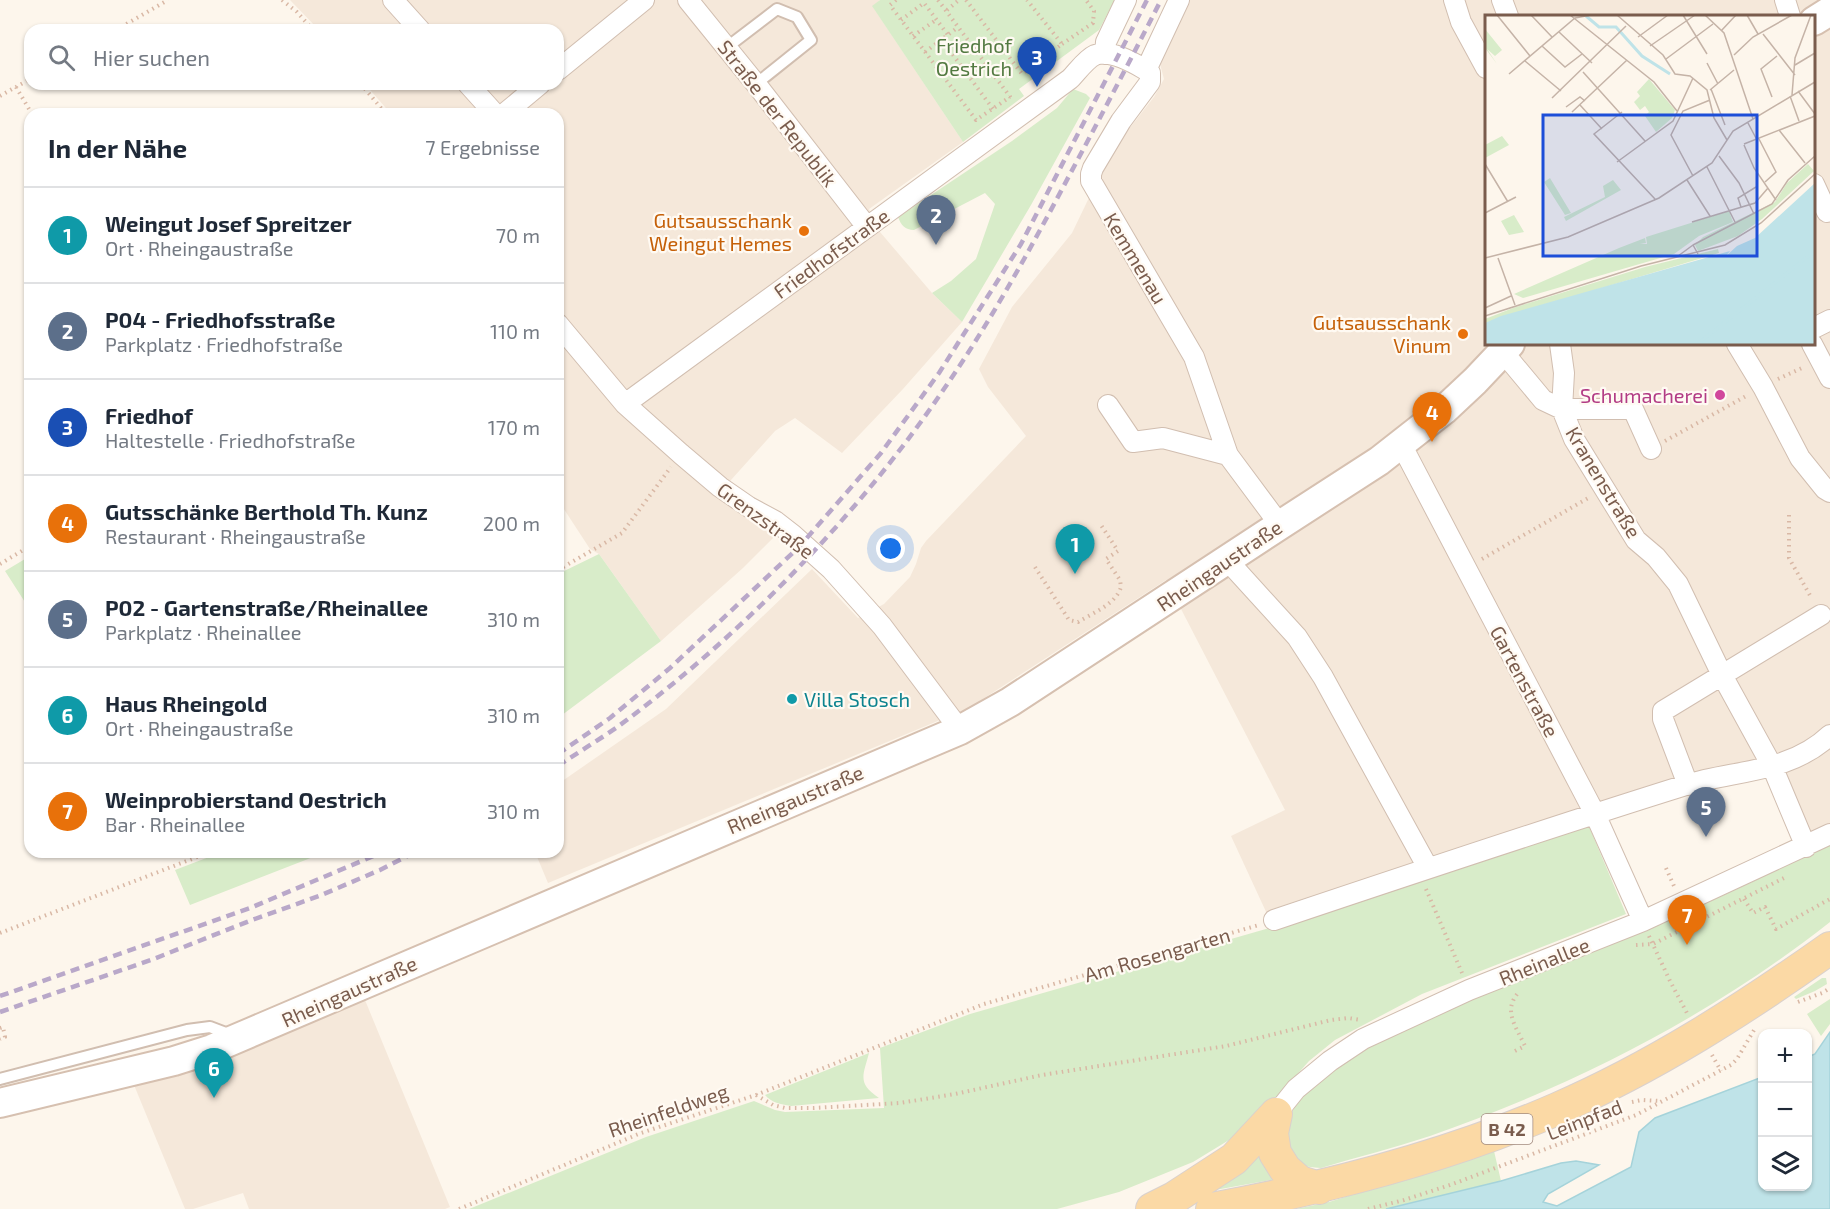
<!DOCTYPE html>
<html lang="de">
<head>
<meta charset="utf-8">
<style>
	body { margin:0; font-family:"Exo 2",sans-serif; background:#f2f2f3; color:#1f2937 }
	.controls { position:absolute; right:18px; bottom:18px; display:grid; overflow:hidden; border-radius:12px; box-shadow:0 2px 4px #0004 }
	.controls button { width:54px; height:54px; display:grid; place-items:center; padding:0; border:0; border-bottom:2px solid #e0e1e3; background:#fff; color:#1f2937; font:30px sans-serif }
	.you { position:absolute; left:891px; top:549px; width:21px; height:21px; margin:-15px; border:4px solid #fff; border-radius:50%; background:#1a73e8; box-shadow:0 0 0 9px #1a73e833 }
	.badge { display:grid; place-items:center; width:39px; height:39px; border-radius:50%; background:#0f766e; color:#fff; font-size:20px; font-weight:700 }
	.pin { position:absolute; translate:-50% -50px; filter:drop-shadow(0 2px 3px #0008) }
	.pin::after { content:''; position:absolute; top:32px; width:21px; height:18px; background:inherit; clip-path:polygon(0 0,100% 0,50% 100%) }
	.list { margin:0; padding:0; list-style:none }
	h2 { display:flex; justify-content:space-between; align-items:center; height:78px; margin:0; padding:0 24px; font-size:26px }
	h2 small { font-size:20px; font-weight:400; color:#747a83 }
	.list li { display:grid; grid-template-columns:39px 1fr auto; gap:18px; align-items:center; box-sizing:border-box; height:96px; padding:0 24px; border-top:2px solid #e0e1e3 }
	.list b { display:block; font-size:22px; white-space:nowrap }
	.list p { margin:0; font-size:20px; white-space:nowrap; color:#747a83 }
	.list em { font-size:20px; font-style:normal; color:#747a83 }
	.icon { flex:none; width:33px; height:33px; fill:none; stroke:currentColor; stroke-width:2; stroke-linecap:round; stroke-linejoin:round }
	.map { position:relative; flex:none; width:1830px; height:1209px; overflow:hidden }
	.search { position:absolute; background:#fff; box-shadow:0 2px 4px #0004; left:24px; top:24px; width:540px; height:66px; display:flex; align-items:center; gap:15px; box-sizing:border-box; padding:0 21px; border-radius:18px; color:#747a83; font-size:22px }
	.panel { position:absolute; background:#fff; box-shadow:0 2px 4px #0004; left:24px; top:108px; width:540px; height:750px; border-radius:18px }
	.map>svg:first-child { display:block }
</style>
</head>
<body>
<div class="map">
<svg width="1830" height="1209" viewBox="0 0 1830 1209">
	<rect width="100%" height="100%" fill="#fdf6ec"/>
	<path fill="#f5e8da" fill-rule="evenodd" d="M290 0H880L873 7 963 142 869 209 880 232 932 293 962 322 903 389 842 453 795 418 775 431 731 480 718 497 737 512 775 536 743 568 661 641 599 554 590 549 558 500V114H391L365 84H558V30H319Z
		M1184 0H1830V824L1810 836 1785 785 1755 767 1273 927 1231 836 1285 810 1166 580 969 708 548 883 535 852H558V784L666 709 812 569 858 618 884 604 910 577 916 564 921 548 926 541 1026 436 988 387 979 369 1012 307 1072 233 1099 177 1118 143 1154 97 1164 79 1159 60ZM1486 16H1814V344H1486Z
		M365 1000 450 1207 445 1209H249L243 1193 193 1209H185L134 1085 205 1062Z"/>
	<path fill="#d8ecc9" d="M880 0H1115L1099 30 1019 89 1024 96 963 142 872 6Z
		M1073 89 1086 94 1090 98 1031 205 962 322 932 293 951 281 976 259 995 204 985 193 914 230C905 230 901 225 898 217L1012 141 1057 108Z
		M599 554 661 641 558 718V574Z
		M30 556V610L5 571Z
		M1588 824 1626 914 1422 994 1335 1040 1309 1061 1252 1126 1193 1162 1119 1192 1057 1209H469L646 1137 754 1101 775 1110 785 1112 884 1108 880 1048 970 1014 1273 927Z
		M1830 843V922C1711 1016 1573 1086 1430 1136 1394 1148 1357 1157 1321 1168 1304 1167 1301 1166 1291 1152 1264 1114 1338 1065 1365 1048 1381 1037 1400 1030 1418 1022 1494 985 1575 959 1653 926 1713 901 1772 873 1830 843Z
		M222 852H326L190 905 175 870Z
		M1822 978H1826L1827 984 1815 991 1796 999 1794 997Z
		M1830 999V1024L1821 1036 1807 1014Z
		M869 1053C863 1076 857 1083 879 1098L791 1106C780 1104 772 1103 765 1095Z
		M1264 1143 1281 1178 1193 1194Z
		M1494 1151 1501 1181 1386 1209H1296L1329 1202Z"/>
	<path fill="#bfe3e8" stroke="#a5d3da" stroke-width="1.5" d="M1830 1032V1209H1386L1501 1181 1561 1163 1576 1161 1599 1165 1548 1194 1543 1202 1557 1206 1631 1167 1639 1132 1655 1118 1762 1077V1186H1808V1057L1815 1054Z"/>
	<g fill="none" stroke-linecap="round" stroke-linejoin="round">
		<defs>
			<path id="lane" d="M726 48 777 9 797 17 811 40 756 84
				M0 1079 187 1030 210 1027 231 1035"/>
			<path id="street" d="M393 0 420 30
				M688 0 756 84 867 227
				M1454 0 1461 22 1486 68
				M1502 0 1508 16
				M1785 0 1790 16
				M1105 54 1106 42 1126 0
				M558 70 644 0
				M1146 70 1150 73V82L1121 121 1093 168 1091 174V181L1194 357 1228 455 1280 525
				M1146 70 1179 0
				M468 84 495 114
				M504 114 540 84
				M1814 184 1827 212
				M558 324 625 404 681 454 720 487 749 507 775 521 793 535 831 569 882 626 960 730
				M1814 328 1830 320
				M1560 344 1564 373 1562 409 1574 439 1636 540 1656 557 1678 584 1722 675 1772 766 1806 847
				M1737 344 1763 387 1800 458 1825 489 1830 492
				M1812 344 1830 378
				M1503 352 1543 400 1562 409H1633L1651 449
				M625 404 1070 79C1077 72 1086 59 1095 55 1111 49 1134 63 1146 70
				M1108 405 1133 442 1163 438 1228 455
				M1401 444 1595 814 1643 921
				M1227 560 1297 637 1323 677 1428 868
				M1688 785 1663 719V711L1821 615
				M1274 920C1411 874 1548 828 1686 785 1735 770 1790 773 1830 735
				M1276 1114 1296 1089 1330 1061 1363 1039 1469 990 1643 921 1830 834"/>
			<path id="secondary" d="M1814 21 1830 11
				M0 1103 174 1061 212 1049 960 730 1010 702 1280 525 1379 461 1444 410 1475 381 1510 344"/>
			<path id="primary" d="M1276 1114 1272 1133 1275 1153 1285 1169 1300 1182 1319 1188
				M1152 1209 1174 1198 1234 1159 1276 1114
				M1212 1209C1330 1187 1447 1157 1557 1109 1654 1067 1744 1009 1830 948"/>
		</defs>
		<use href="#lane" stroke="#d1beb0" stroke-width="14"/>
		<use href="#street" stroke="#d1beb0" stroke-width="22"/>
		<use href="#secondary" stroke="#d6c0b0" stroke-width="32"/>
		<use href="#primary" stroke="#dad1cd" stroke-width="34"/>
		<path stroke="#d9b8a5" stroke-width="4" stroke-dasharray="1.5 4.5" stroke-linecap="butt" d="M282 0 297 12 313 30
			M896 0 890 5 976 120 1010 97
			M938 0 1011 98
			M966 0 1022 74 1062 44 1027 0
			M947 10 959 0
			M901 20 924 3 948 35
			M116 30 168 0
			M913 36 936 20
			M942 40 993 109
			M1062 44 1093 23 1094 11 1086 0
			M925 52 957 28
			M361 84 386 114
			M16 87 32 114
			M0 96 30 79
			M1778 379 1804 367
			M1665 441 1748 395
			M1789 515V558L1812 599
			M1482 559 1590 497
			M0 564 30 546
			M1035 567 1069 620 1078 622C1093 613 1116 604 1121 587L1120 580 1106 559 1118 551 1101 525
			M558 570 622 533 671 467
			M1666 868 1674 886
			M1426 889 1462 973
			M1744 899 1753 913 1765 907 1776 929 1830 899
			M0 933 210 852
			M1649 936 1670 981 1688 1015
			M1636 945 1653 944 1784 878
			M1798 1002 1822 993 1830 988
			M0 1028 3 1027 5 1037 0 1039
			M1515 1051 1525 1046C1515 1025 1502 1009 1520 991
			M1712 1055 1721 1071
			M756 1095 773 1105 785 1108H813L900 1103 955 1094 1042 1075 1226 1046 1331 1020 1348 1018 1361 1020
			M1632 1102 1642 1100 1660 1101
			M459 1209 641 1133 756 1095 984 1004 1259 925
			M1368 1209 1404 1200 1450 1185 1636 1115 1731 1065 1737 1059 1754 1030"/>
		<use href="#lane" stroke="#fff" stroke-width="10"/>
		<use href="#street" stroke="#fff" stroke-width="20"/>
		<use href="#secondary" stroke="#fff" stroke-width="28"/>
		<use href="#primary" stroke="#fbd9a5" stroke-width="32"/>
		<path stroke="#b9a8c9" stroke-width="4.5" stroke-dasharray="9 6" stroke-linecap="butt" d="M558 754 610 718 670 668 799 547 881 453 939 373 1021 244 1147 0
			M558 766C577 753 597 741 616 728 741 636 859 515 946 386 992 319 1031 248 1069 176 1100 118 1131 59 1161 0
			M0 996 250 908 383 852
			M0 1012 151 960 252 920 319 896 380 870 415 852"/>
	</g>
	<g fill="#e8710a" stroke="#fffaf3" stroke-width="2">
		<circle cx="804" cy="231" r="6"/>
		<circle cx="1463" cy="334" r="6"/>
	</g>
	<circle fill="#d1479c" stroke="#fffaf3" stroke-width="2" cx="1720" cy="395" r="6"/>
	<circle fill="#0f9aa8" stroke="#fffaf3" stroke-width="2" cx="792" cy="699" r="6"/>
	<g text-anchor="middle" dominant-baseline="central" stroke-width="4.5" stroke-linejoin="round" paint-order="stroke">
		<rect fill="#fffaf3" stroke="#a28b7f" stroke-width="1.5" x="1481.5" y="1114" width="51" height="30" rx="4.5"/>
		<g font-size="18" font-weight="bold" fill="#7a5c4d">
			<text x="1507" y="1129">B 42</text>
		</g>
		<g font-size="20" fill="#537a41" stroke="#fffaf3">
			<text x="974" y="45">Friedhof<tspan x="974" dy="23">Oestrich</tspan></text>
		</g>
		<g font-size="20" fill="#7a5c4d" stroke="#fffaf3">
			<text transform="translate(778 113) rotate(52)">Straße der Republik</text>
			<text transform="translate(831 253) rotate(-36)">Friedhofstraße</text>
			<text transform="translate(1136 258) rotate(59)">Kemmenau</text>
			<text transform="translate(1604 482) rotate(59)">Kranenstraße</text>
			<text transform="translate(766 520) rotate(36)">Grenzstraße</text>
			<text transform="translate(1219 565) rotate(-34)">Rheingaustraße</text>
			<text transform="translate(1525 681) rotate(62)">Gartenstraße</text>
			<text transform="translate(795 799) rotate(-23)">Rheingaustraße</text>
			<text transform="translate(1157 954) rotate(-16)">Am Rosengarten</text>
			<text transform="translate(1544 961) rotate(-22)">Rheinallee</text>
			<text transform="translate(349 991) rotate(-24)">Rheingaustraße</text>
			<text transform="translate(668 1110) rotate(-19)">Rheinfeldweg</text>
			<text transform="translate(1584 1119) rotate(-21)">Leinpfad</text>
		</g>
		<g font-size="20" fill="#c56008" stroke="#fffaf3" text-anchor="end">
			<text x="792" y="220">Gutsausschank<tspan x="792" dy="23">Weingut Hemes</tspan></text>
			<text x="1451" y="322">Gutsausschank<tspan x="1451" dy="23">Vinum</tspan></text>
		</g>
		<g font-size="20" fill="#b23c85" stroke="#fffaf3" text-anchor="end">
			<text x="1708" y="395">Schumacherei</text>
		</g>
		<g font-size="20" fill="#0d838f" stroke="#fffaf3" text-anchor="start">
			<text x="804" y="699">Villa Stosch</text>
		</g>
	</g>
	<g transform="translate(1485 15)">
		<rect width="330" height="330" fill="#fdf6ec"/>
		<path d="M0 14 17 35 10 41 2 34 12 49 0 33ZM164 64 190 95 187 103 171 117 160 101 164 97 160 91 155 95 149 87 155 81 152 77ZM17 121 24 130 0 143V130ZM323 149 329 156 277 204 253 221 213 236 210 230 218 222 290 187 302 168ZM65 163 86 198 80 200 59 167ZM128 165 136 175 81 206 79 202 120 182 118 171ZM244 196 248 207 214 221 189 239 38 283 29 279 134 233 160 223 161 228 155 229H162L161 222ZM29 200 39 217 24 220 16 206ZM233 234 234 238 0 308V304L28 293 160 252Z" fill="#d8ecc9"/>
		<path d="M330 168V330H0V308L16 301 245 236 241 241 252 231 270 223Z" fill="#bfe3e8"/>
		<path fill="none" stroke="#bfe3e8" stroke-width="3" d="M101 1 114 12H131L157 41 185 59M211 330 330 236"/>
		<path fill="none" stroke="#c5b3a7" stroke-width="1.5" d="M12 0 45 41M46 0 67 22M85 0 169 67 192 96M132 0 178 40 190 59 205 61 222 75 229 103 242 125M198 0 222 39M220 0 239 18 268 104M262 0 273 19M236 16 251 0M74 17 107 48M278 19 310 60M153 22 183 0M57 31 80 52 97 39M165 31 210 0M249 40 268 22 307 0M181 44 228 9M40 46 76 76M222 48 233 69M310 50 330 38M98 57 160 126M24 59 90 3 106 0M226 74 240 110M225 75 249 55M313 76 330 99M307 80 310 43 326 0M305 81 314 106M287 82 276 54 292 41M67 83 141 11M95 90 117 114M81 92 95 82 100 86M87 97 142 45M137 97 109 119 170 184M263 108 272 125M294 115 320 148M274 124 291 157 280 167M259 129 330 101M259 130 269 153 291 185M234 141 254 168 269 199M132 147 188 106 208 63M0 149 23 187M222 152 250 207M208 161 186 120 198 96 225 85M202 165 225 201M256 192 253 183 271 172M0 198 31 182M207 207 270 188 283 173M208 230 287 189 303 165 330 141M193 241 208 230 213 239M0 243 83 222 174 183 227 148 248 116 330 67M13 243 30 290M0 293 26 281M0 301 156 251 240 230 276 208 330 159"/>
		<path fill="#1d4ed8" fill-opacity="0.15" stroke="#1d4ed8" stroke-width="3" d="M58 100H272V241H58Z"/>
		<rect width="330" height="330" fill="none" stroke="#7a5c4d" stroke-width="3"/>
	</g>
</svg>
<div class="controls">
<button>+</button>
<button>−</button>
<button><svg class="icon" aria-label="layers" viewBox="0 0 24 24"><path d="M12 4l9 5-9 5-9-5zM3 14l9 5 9-5"/></svg></button>
</div>
<div class="you"></div>
<div class="pin badge" style="left:1075px;top:574px;background:#0f9aa8">1</div>
<div class="pin badge" style="left:936px;top:245px;background:#5c6f8a">2</div>
<div class="pin badge" style="left:1037px;top:87px;background:#1a4fb4">3</div>
<div class="pin badge" style="left:1432px;top:442px;background:#e8710a">4</div>
<div class="pin badge" style="left:1706px;top:837px;background:#5c6f8a">5</div>
<div class="pin badge" style="left:214px;top:1098px;background:#0f9aa8">6</div>
<div class="pin badge" style="left:1687px;top:945px;background:#e8710a">7</div>
<div class="search"><svg class="icon" aria-label="search" viewBox="0 0 24 24"><circle cx="10" cy="10" r="6"/><path d="M15 15l6 6"/></svg>Hier suchen</div>
<section class="panel">
<h2>In der Nähe<small>7 Ergebnisse</small></h2>
<ul class="list">
<li><span class="badge" style="background:#0f9aa8">1</span><div><b>Weingut Josef Spreitzer</b><p>Ort · Rheingaustraße</p></div><em>70 m</em></li>
<li><span class="badge" style="background:#5c6f8a">2</span><div><b>P04 - Friedhofsstraße</b><p>Parkplatz · Friedhofstraße</p></div><em>110 m</em></li>
<li><span class="badge" style="background:#1a4fb4">3</span><div><b>Friedhof</b><p>Haltestelle · Friedhofstraße</p></div><em>170 m</em></li>
<li><span class="badge" style="background:#e8710a">4</span><div><b>Gutsschänke Berthold Th. Kunz</b><p>Restaurant · Rheingaustraße</p></div><em>200 m</em></li>
<li><span class="badge" style="background:#5c6f8a">5</span><div><b>P02 - Gartenstraße/Rheinallee</b><p>Parkplatz · Rheinallee</p></div><em>310 m</em></li>
<li><span class="badge" style="background:#0f9aa8">6</span><div><b>Haus Rheingold</b><p>Ort · Rheingaustraße</p></div><em>310 m</em></li>
<li><span class="badge" style="background:#e8710a">7</span><div><b>Weinprobierstand Oestrich</b><p>Bar · Rheinallee</p></div><em>310 m</em></li>
</ul>
</section>
</div>
</body>
</html>
